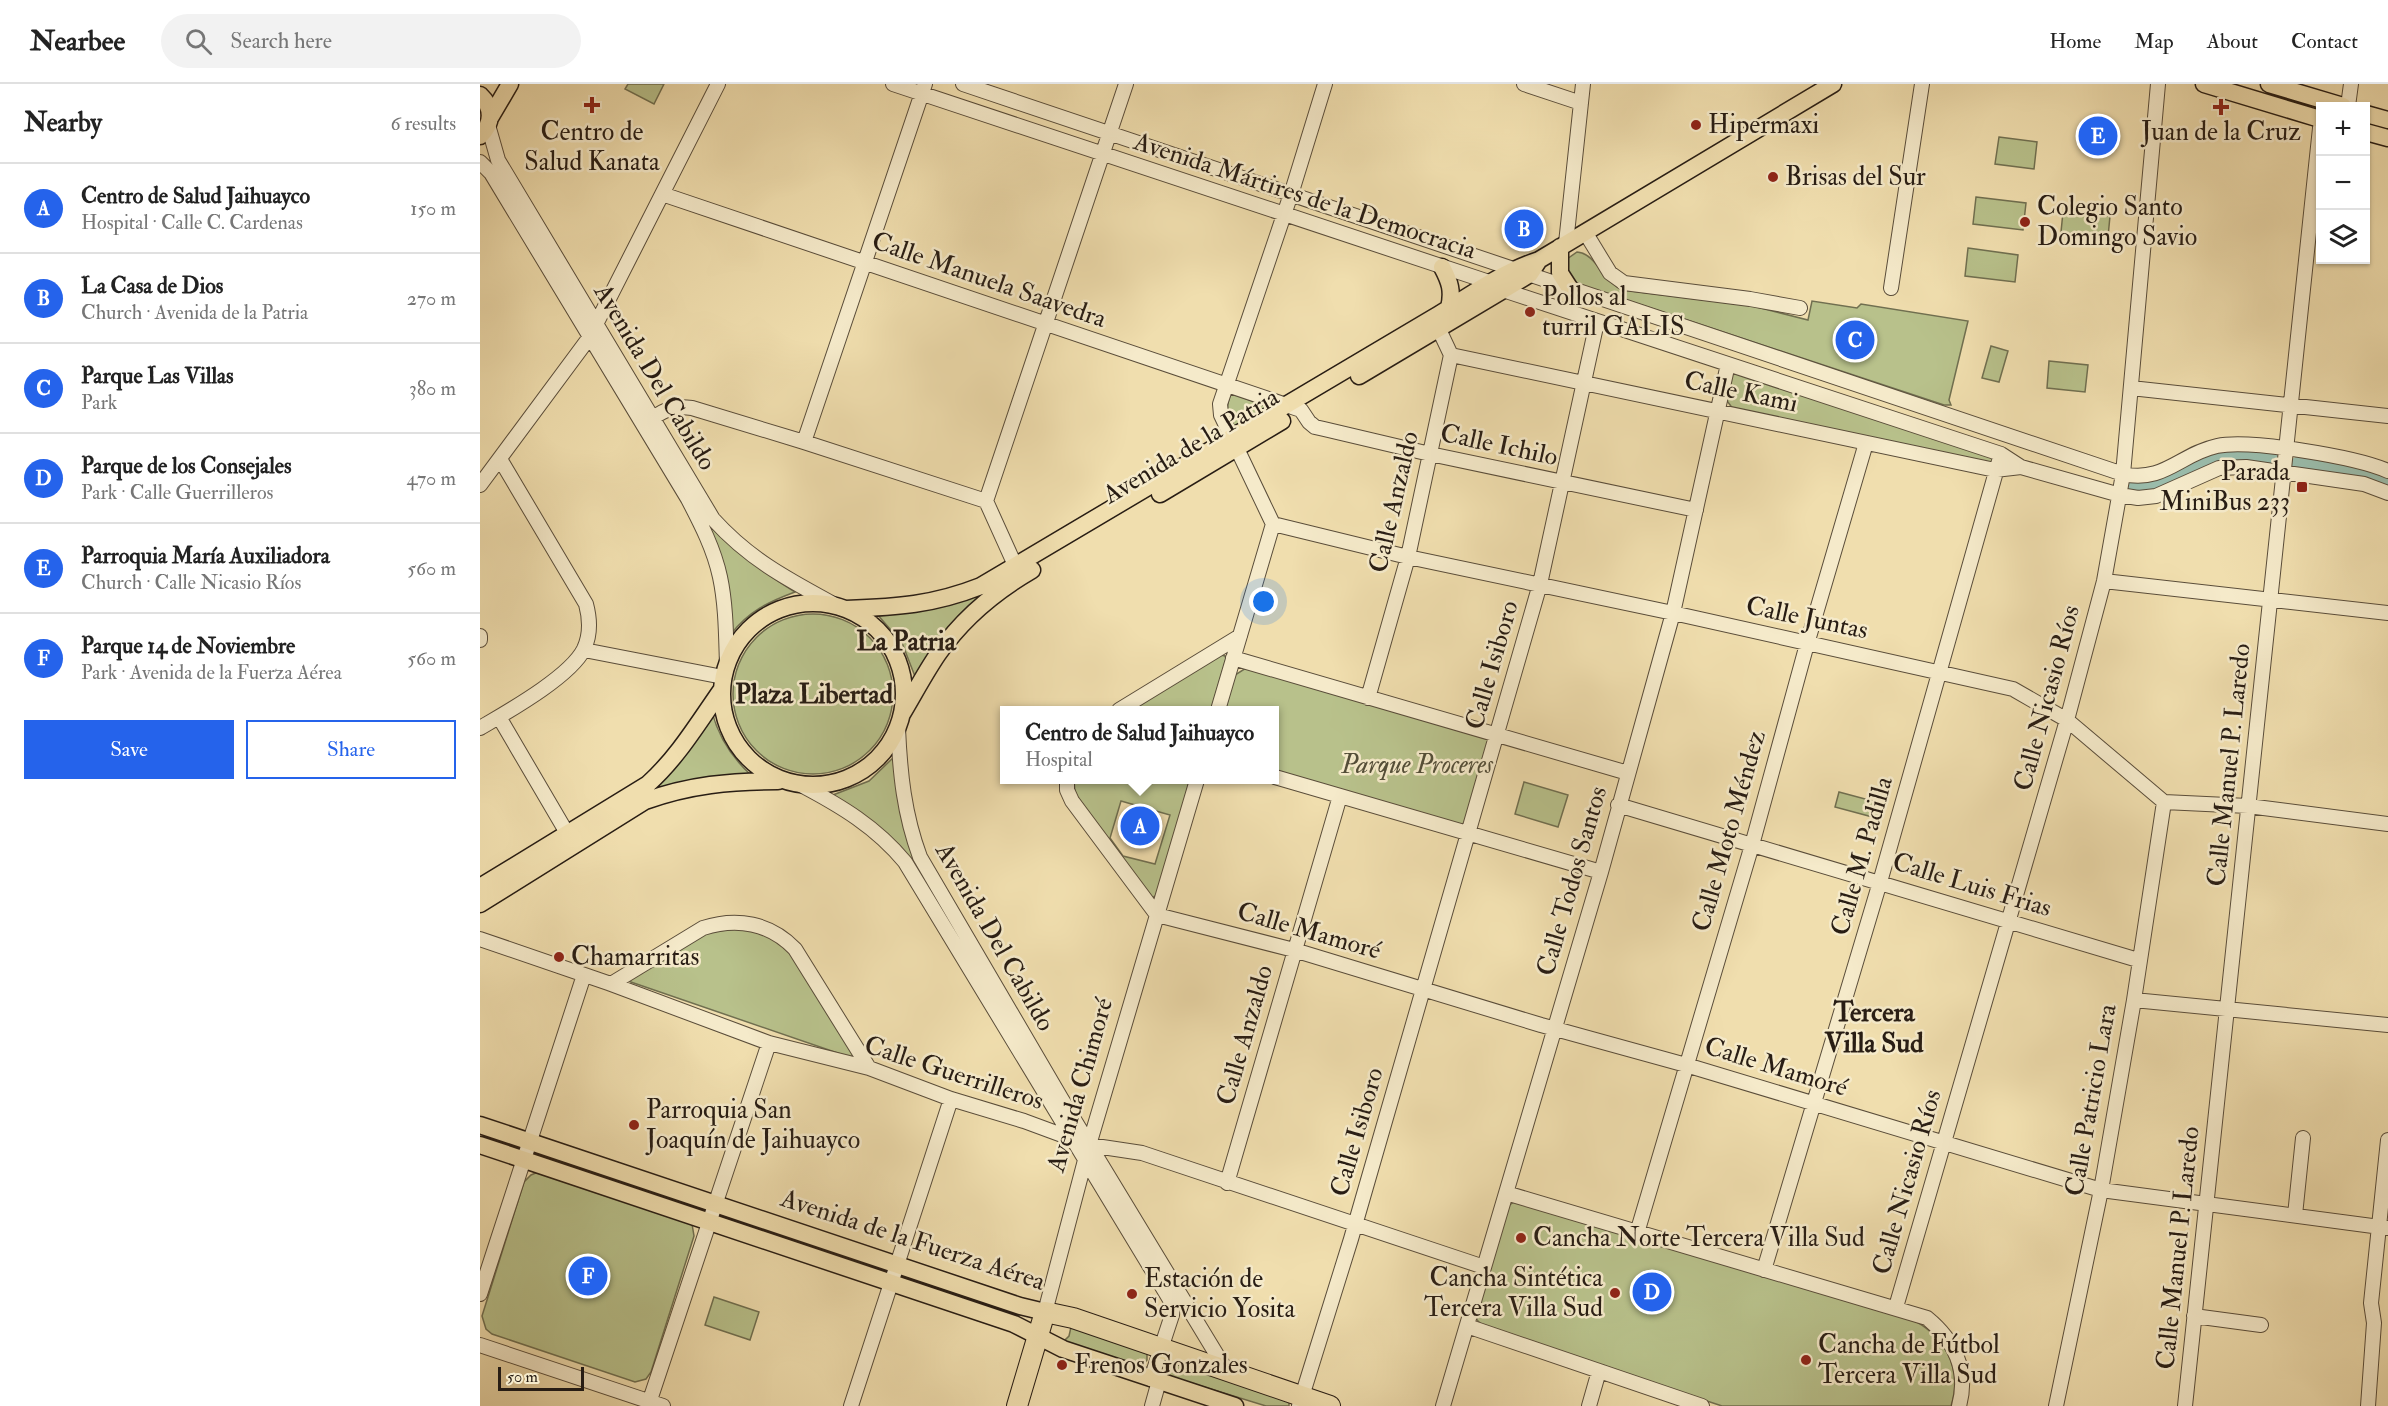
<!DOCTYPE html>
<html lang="en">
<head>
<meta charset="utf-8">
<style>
	body { margin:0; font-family:"IM FELL Double Pica",serif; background:#f2f2f2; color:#222 }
	.controls { position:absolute; right:18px; top:18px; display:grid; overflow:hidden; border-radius:0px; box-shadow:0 2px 4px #0004 }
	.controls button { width:54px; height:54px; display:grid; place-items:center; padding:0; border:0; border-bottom:2px solid #e0e0e0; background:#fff; color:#222; font:30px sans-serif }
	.scale { position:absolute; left:18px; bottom:15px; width:86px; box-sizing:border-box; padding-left:6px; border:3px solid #281d14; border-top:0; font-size:16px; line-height:21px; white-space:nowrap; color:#281d14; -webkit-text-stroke:4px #f5eaca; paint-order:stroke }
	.you { position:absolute; left:784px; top:518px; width:21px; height:21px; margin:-15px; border:4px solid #fff; border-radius:50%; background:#1a73e8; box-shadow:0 0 0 9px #1a73e833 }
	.badge { display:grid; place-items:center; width:39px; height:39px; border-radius:50%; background:#2563eb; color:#fff; font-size:20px; font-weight:700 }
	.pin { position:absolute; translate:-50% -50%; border:3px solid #fff; box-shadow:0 2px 6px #0006 }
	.popup { position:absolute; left:520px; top:622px; width:279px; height:78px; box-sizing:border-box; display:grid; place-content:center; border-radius:0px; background:#fff; filter:drop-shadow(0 2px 4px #0005); font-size:20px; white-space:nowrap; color:#767676 }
	.popup b { font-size:22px; color:#222 }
	.popup::after { content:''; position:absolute; left:50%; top:100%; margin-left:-12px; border:12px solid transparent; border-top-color:#fff }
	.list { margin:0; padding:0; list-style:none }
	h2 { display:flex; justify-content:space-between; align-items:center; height:78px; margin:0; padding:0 24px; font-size:26px }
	h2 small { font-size:20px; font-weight:400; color:#767676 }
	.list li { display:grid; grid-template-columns:39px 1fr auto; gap:18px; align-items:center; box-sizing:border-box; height:90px; padding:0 24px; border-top:2px solid #e0e0e0 }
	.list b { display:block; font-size:22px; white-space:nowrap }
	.list p { margin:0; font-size:20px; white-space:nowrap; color:#767676 }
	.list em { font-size:20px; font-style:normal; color:#767676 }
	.actions { display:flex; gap:12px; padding:18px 24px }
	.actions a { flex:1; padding:14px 0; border:2px solid #2563eb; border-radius:0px; text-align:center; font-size:21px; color:#2563eb }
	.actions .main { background:#2563eb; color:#fff }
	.icon { flex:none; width:33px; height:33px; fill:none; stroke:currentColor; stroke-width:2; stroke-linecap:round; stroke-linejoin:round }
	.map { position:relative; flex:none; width:1908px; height:1322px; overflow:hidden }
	header { display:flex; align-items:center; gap:36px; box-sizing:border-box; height:84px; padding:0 30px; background:#fff; border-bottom:2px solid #e0e0e0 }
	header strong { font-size:28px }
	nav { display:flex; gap:33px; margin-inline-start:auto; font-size:21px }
	.search { width:420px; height:54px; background:#f2f2f2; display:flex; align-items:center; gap:15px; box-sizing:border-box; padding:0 21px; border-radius:33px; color:#767676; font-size:22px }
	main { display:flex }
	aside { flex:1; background:#fff }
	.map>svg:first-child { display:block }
</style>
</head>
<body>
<header>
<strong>Nearbee</strong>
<div class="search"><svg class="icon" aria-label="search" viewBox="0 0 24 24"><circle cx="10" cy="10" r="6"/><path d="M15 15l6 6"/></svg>Search here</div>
<nav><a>Home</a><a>Map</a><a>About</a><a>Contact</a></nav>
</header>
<main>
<aside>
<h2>Nearby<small>6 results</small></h2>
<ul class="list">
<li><span class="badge">A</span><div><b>Centro de Salud Jaihuayco</b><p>Hospital · Calle C. Cardenas</p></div><em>150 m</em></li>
<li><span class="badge">B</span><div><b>La Casa de Dios</b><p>Church · Avenida de la Patria</p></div><em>270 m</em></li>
<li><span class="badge">C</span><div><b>Parque Las Villas</b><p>Park</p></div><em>380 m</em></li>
<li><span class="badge">D</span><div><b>Parque de los Consejales</b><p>Park · Calle Guerrilleros</p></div><em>470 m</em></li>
<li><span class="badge">E</span><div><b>Parroquia María Auxiliadora</b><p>Church · Calle Nicasio Ríos</p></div><em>560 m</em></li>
<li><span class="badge">F</span><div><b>Parque 14 de Noviembre</b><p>Park · Avenida de la Fuerza Aérea</p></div><em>560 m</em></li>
</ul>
<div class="actions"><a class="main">Save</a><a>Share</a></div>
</aside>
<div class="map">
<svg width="1908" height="1322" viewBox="0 0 1908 1322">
	<rect width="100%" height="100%" fill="#f0deae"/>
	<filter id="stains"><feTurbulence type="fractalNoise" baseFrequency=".00333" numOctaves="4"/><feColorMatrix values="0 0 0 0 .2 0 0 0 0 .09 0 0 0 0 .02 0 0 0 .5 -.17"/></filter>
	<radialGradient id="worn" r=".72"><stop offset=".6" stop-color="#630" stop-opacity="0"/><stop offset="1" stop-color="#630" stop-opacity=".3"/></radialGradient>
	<path fill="#b8c18b" stroke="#706f50" stroke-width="1.5" fill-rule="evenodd" d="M148 0H184L174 20 145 5Z
		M1519 53 1557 58 1554 85 1515 80Z
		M1496 113 1546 119 1543 146 1493 140Z
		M1583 128 1630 132 1628 153 1581 148Z
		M1488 164 1538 171 1535 198 1485 192Z
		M1097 168C1116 169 1124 199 1143 206L1273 222 1328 236 1332 217 1377 224 1381 220 1488 237 1469 316 1471 321H1464L1092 198 1089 196 1087 175Z
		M1511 262 1528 267 1519 298 1502 294Z
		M1569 277 1608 281 1605 308 1567 304Z
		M1252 288 1512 373 1513 379 1253 325 1245 314Z
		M751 309 791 324 756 346C747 332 745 324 751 309Z
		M223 430C250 464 279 486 315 508 288 518 269 527 251 550L242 475Z
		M508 506 436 595 422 559 397 530C438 530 471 522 508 506Z
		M253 610a80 80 0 1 1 160 0a80 80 0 1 1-160 0Z
		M741 571 745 572 746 575 731 626H649Z
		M766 584 1007 655 1009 657 985 738 981 741 795 687V626H745L755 591Z
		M232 628C239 654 251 673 271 691L160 714Z
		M415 672C415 712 423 749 439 786 412 754 389 732 353 711L389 697Z
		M594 696H710L677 811 672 814 599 715 595 709ZM641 717 690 731 675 780 643 772 630 754Z
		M1044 698 1088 711 1078 743 1035 730Z
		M1359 708 1404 720 1400 735 1355 723Z
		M267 843 305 860 378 976 145 896 225 849Z
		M54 1067 223 1124V1126L222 1128 53 1070Z
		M58 1088 212 1140 214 1152 171 1288 166 1295 155 1298 12 1250 6 1245 2 1232 44 1098 51 1091Z
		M1034 1118 1429 1234C1464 1250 1483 1284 1471 1322H1242L1004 1243 997 1236V1230L1029 1121Z
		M243 1130 404 1184V1187L240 1135 241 1131Z
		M434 1194 539 1230V1232L433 1199Z
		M234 1213 279 1228 270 1256 225 1241Z
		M591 1243 667 1269V1276L663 1281 656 1282 584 1257 589 1252Z
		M690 1276 809 1318V1322H786L688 1292 685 1281Z"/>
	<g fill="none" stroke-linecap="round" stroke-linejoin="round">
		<path stroke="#9abcab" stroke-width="12" d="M1817 379 1893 392 1908 398
			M1653 402C1684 402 1696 387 1724 377 1748 369 1769 373 1794 376"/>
		<defs>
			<path id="minor" d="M413 0 1009 198 1023 206 1521 370 1541 383 1640 411 1658 414 1676 412 1739 384 1766 383 1884 400 1908 409
				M483 0 1643 390C1684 399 1700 370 1737 362 1770 355 1876 373 1908 387
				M845 0 813 104 740 320 741 331 793 440 928 473 1193 529 1533 605 1587 636 1684 718 1768 722 1908 740
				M1044 0 1101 19
				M1868 22 1871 0
				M8 41 18 76 233 435C270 476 309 496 357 522
				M0 78 11 89 208 415C221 440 234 465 240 493 246 521 246 552 247 581
				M182 110 821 326 829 338 835 343 844 345 950 370 1216 426
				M1105 148 1130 189 1144 199 1270 215 1320 224
				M1086 159 1103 0
				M1411 204 1442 0
				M971 271 1515 386 1541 383
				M1651 304 1908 332
				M173 334C187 324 195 322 212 324L324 358 506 417
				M324 358 445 0
				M0 401 109 254 238 0
				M539 490 506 417 646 0
				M1624 497 1908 529
				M0 552V556
				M104 566 243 593
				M753 574 1148 689
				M888 614 928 473 971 271 955 237
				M639 626 760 552
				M738 626 793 440
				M19 633 87 749
				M0 644C27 628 90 593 104 565 111 550 110 535 106 520L20 375
				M418 644C420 689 424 730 440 773L581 1014 746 1286
				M795 693 1121 788
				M587 696V706L592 717 677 831
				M321 701C361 722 396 743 425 778L689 1214 693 1222 692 1231 671 1295
				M1138 721 1658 876
				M677 831 814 866 1061 941 1206 981 1621 1106 1908 1144
				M0 855 131 900 289 959 389 984 471 1015 544 1037 609 1061 662 1069 1004 1183
				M131 900 223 844C257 833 290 839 315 865L389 984
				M1654 916 1908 941
				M747 1099 860 712
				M1026 1109 1447 1234C1474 1256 1489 1286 1479 1322
				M1815 1131 1823 1054
				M1157 1149 1272 761 1327 560 1386 359
				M1284 1186 1400 798 1521 370
				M0 1210 104 891
				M1416 1223 1587 636 1624 497 1643 390 1678 0
				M565 1228 609 1061 717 696
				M1714 1232 1781 1241
				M987 1242 1222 1322
				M0 1261 183 1322
				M168 1322 289 959
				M371 1322 471 1015
				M672 1322 679 1297
				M819 1322 871 1155 1060 500 1117 238
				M963 1322 1121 788 1193 529 1248 280
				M1109 1322 1119 1287
				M1576 1322 1621 1106 1654 916 1684 718
				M1705 1322 1840 44
				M1888 1322 1894 1239 1891 1219 1908 1056"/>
			<path id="major" d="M1724 0 1840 35
				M1789 0 1863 22
				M0 11C13 23 13 40 0 52
				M1886 30 1908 36
				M10 34 30 0
				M1886 48 1908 54
				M1080 163V189L1089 203
				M962 183C970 198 973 207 969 224
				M879 292 1050 190 1059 176
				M680 410 802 337
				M242 610a91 91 0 1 1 182 0a91 91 0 1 1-182 0Z
				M366 525C417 523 453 521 501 502L953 234C988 213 1020 189 1059 176L1353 0
				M422 630C434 610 445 589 458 570 482 535 516 507 552 486
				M0 803 168 700C198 673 218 639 242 605
				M0 820 165 717C209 701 251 697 298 697
				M0 1041 540 1222 565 1228
				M0 1061 534 1240 583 1265 755 1322"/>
			<path id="highway" d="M537 1322 565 1228 593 1234 850 1322"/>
		</defs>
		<use href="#minor" stroke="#5a4d3a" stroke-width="16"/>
		<use href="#major" stroke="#281d14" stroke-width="19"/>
		<use href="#highway" stroke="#281d14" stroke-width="22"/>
		<use href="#minor" stroke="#f5eaca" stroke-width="14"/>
		<use href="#major" stroke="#f0deae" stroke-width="16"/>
		<use href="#highway" stroke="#f0deae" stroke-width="20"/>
	</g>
	<g fill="#8f2418" stroke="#f5eaca" stroke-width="2">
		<path d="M109 12h6v6h6v6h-6v6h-6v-6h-6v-6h6z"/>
		<path d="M1738 14h6v6h6v6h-6v6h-6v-6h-6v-6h6z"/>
		<circle cx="1216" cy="41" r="6"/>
		<circle cx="1293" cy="93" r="6"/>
		<circle cx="1545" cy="138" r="6"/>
		<circle cx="1050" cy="228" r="6"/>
		<rect x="1816" y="397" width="12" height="12" rx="3"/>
		<circle cx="79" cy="873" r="6"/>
		<circle cx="154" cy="1041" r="6"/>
		<circle cx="1041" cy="1154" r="6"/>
		<circle cx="1135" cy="1209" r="6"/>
		<circle cx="652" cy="1210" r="6"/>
		<circle cx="1326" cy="1276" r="6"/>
		<circle cx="582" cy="1281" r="6"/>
	</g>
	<g text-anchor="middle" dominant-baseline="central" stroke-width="5" stroke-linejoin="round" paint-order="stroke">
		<g font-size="26" fill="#281d14" stroke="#f5eaca" text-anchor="start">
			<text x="1228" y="41">Hipermaxi</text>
			<text x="112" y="48" text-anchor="middle">Centro de<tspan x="112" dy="30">Salud Kanata</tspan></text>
			<text x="1741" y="48" text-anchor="middle">Juan de la Cruz</text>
			<text x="1305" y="93">Brisas del Sur</text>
			<text x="1557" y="123">Colegio Santo<tspan x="1557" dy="30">Domingo Savio</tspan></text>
			<text x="1062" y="213">Pollos al<tspan x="1062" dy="30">turril GALIS</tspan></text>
			<text x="1810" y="388" text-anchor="end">Parada<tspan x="1810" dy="30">MiniBus 233</tspan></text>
			<text x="91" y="873">Chamarritas</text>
			<text x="166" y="1026">Parroquia San<tspan x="166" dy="30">Joaquín de Jaihuayco</tspan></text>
			<text x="1053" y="1154">Cancha Norte Tercera Villa Sud</text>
			<text x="1123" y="1194" text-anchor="end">Cancha Sintética<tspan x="1123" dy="30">Tercera Villa Sud</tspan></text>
			<text x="664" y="1195">Estación de<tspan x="664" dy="30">Servicio Yosita</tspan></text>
			<text x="1338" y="1261">Cancha de Fútbol<tspan x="1338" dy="30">Tercera Villa Sud</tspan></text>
			<text x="594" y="1281">Frenos Gonzales</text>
		</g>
		<g font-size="26" fill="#281d14" stroke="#f5eaca">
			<text transform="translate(825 112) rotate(18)">Avenida Mártires de la Democracia</text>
			<text transform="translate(509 196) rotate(19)">Calle Manuela Saavedra</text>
			<text transform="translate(175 293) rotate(59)">Avenida Del Cabildo</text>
			<text transform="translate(1261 308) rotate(12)">Calle Kami</text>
			<text transform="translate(1019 361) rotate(12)">Calle Ichilo</text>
			<text transform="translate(711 362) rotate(-31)">Avenida de la Patria</text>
			<text transform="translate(914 418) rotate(-77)">Calle Anzaldo</text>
			<text transform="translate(1327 534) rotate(12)">Calle Juntas</text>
			<text transform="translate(1012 581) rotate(-74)">Calle Isiboro</text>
			<text transform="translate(1567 614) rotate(-75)">Calle Nicasio Ríos</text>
			<text transform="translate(1749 681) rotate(-84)">Calle Manuel P. Laredo</text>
			<text transform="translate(1249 747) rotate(-74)">Calle Moto Méndez</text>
			<text transform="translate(1382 772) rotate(-74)">Calle M. Padilla</text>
			<text transform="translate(1092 797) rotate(-74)">Calle Todos Santos</text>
			<text transform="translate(1492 801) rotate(17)">Calle Luis Frias</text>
			<text transform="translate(829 847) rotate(16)">Calle Mamoré</text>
			<text transform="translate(515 853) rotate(60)">Avenida Del Cabildo</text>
			<text transform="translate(765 951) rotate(-74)">Calle Anzaldo</text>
			<text transform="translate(1296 983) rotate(17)">Calle Mamoré</text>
			<text transform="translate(474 989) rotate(18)">Calle Guerrilleros</text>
			<text transform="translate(600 1001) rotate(-74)">Avenida Chimoré</text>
			<text transform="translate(1611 1016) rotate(-80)">Calle Patricio Lara</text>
			<text transform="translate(877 1048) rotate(-74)">Calle Isiboro</text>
			<text transform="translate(1427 1098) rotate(-74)">Calle Nicasio Ríos</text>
			<text transform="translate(433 1156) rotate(18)">Avenida de la Fuerza Aérea</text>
			<text transform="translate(1698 1164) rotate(-84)">Calle Manuel P. Laredo</text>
		</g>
		<g font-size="26" font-style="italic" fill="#534e38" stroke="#f5eaca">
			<text x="937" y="681">Parque Proceres</text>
		</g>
		<g font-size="27" font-weight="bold" fill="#281d14" stroke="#f5eaca">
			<text x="426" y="557">La Patria</text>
			<text x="334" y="610">Plaza Libertad</text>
			<text x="1394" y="928">Tercera<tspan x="1394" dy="31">Villa Sud</tspan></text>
		</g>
	</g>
	<rect width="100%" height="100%" filter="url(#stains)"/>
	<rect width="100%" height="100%" fill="url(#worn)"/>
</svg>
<div class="controls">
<button>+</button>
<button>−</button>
<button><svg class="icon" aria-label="layers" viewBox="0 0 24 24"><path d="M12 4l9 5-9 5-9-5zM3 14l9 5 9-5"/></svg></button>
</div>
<div class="scale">50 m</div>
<div class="you"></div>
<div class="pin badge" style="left:660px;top:742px">A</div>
<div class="popup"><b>Centro de Salud Jaihuayco</b>Hospital</div>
<div class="pin badge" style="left:1044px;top:145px">B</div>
<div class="pin badge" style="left:1375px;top:256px">C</div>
<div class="pin badge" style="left:1172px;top:1208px">D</div>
<div class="pin badge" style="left:1618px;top:52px">E</div>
<div class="pin badge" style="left:108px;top:1192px">F</div>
</div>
</main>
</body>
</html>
